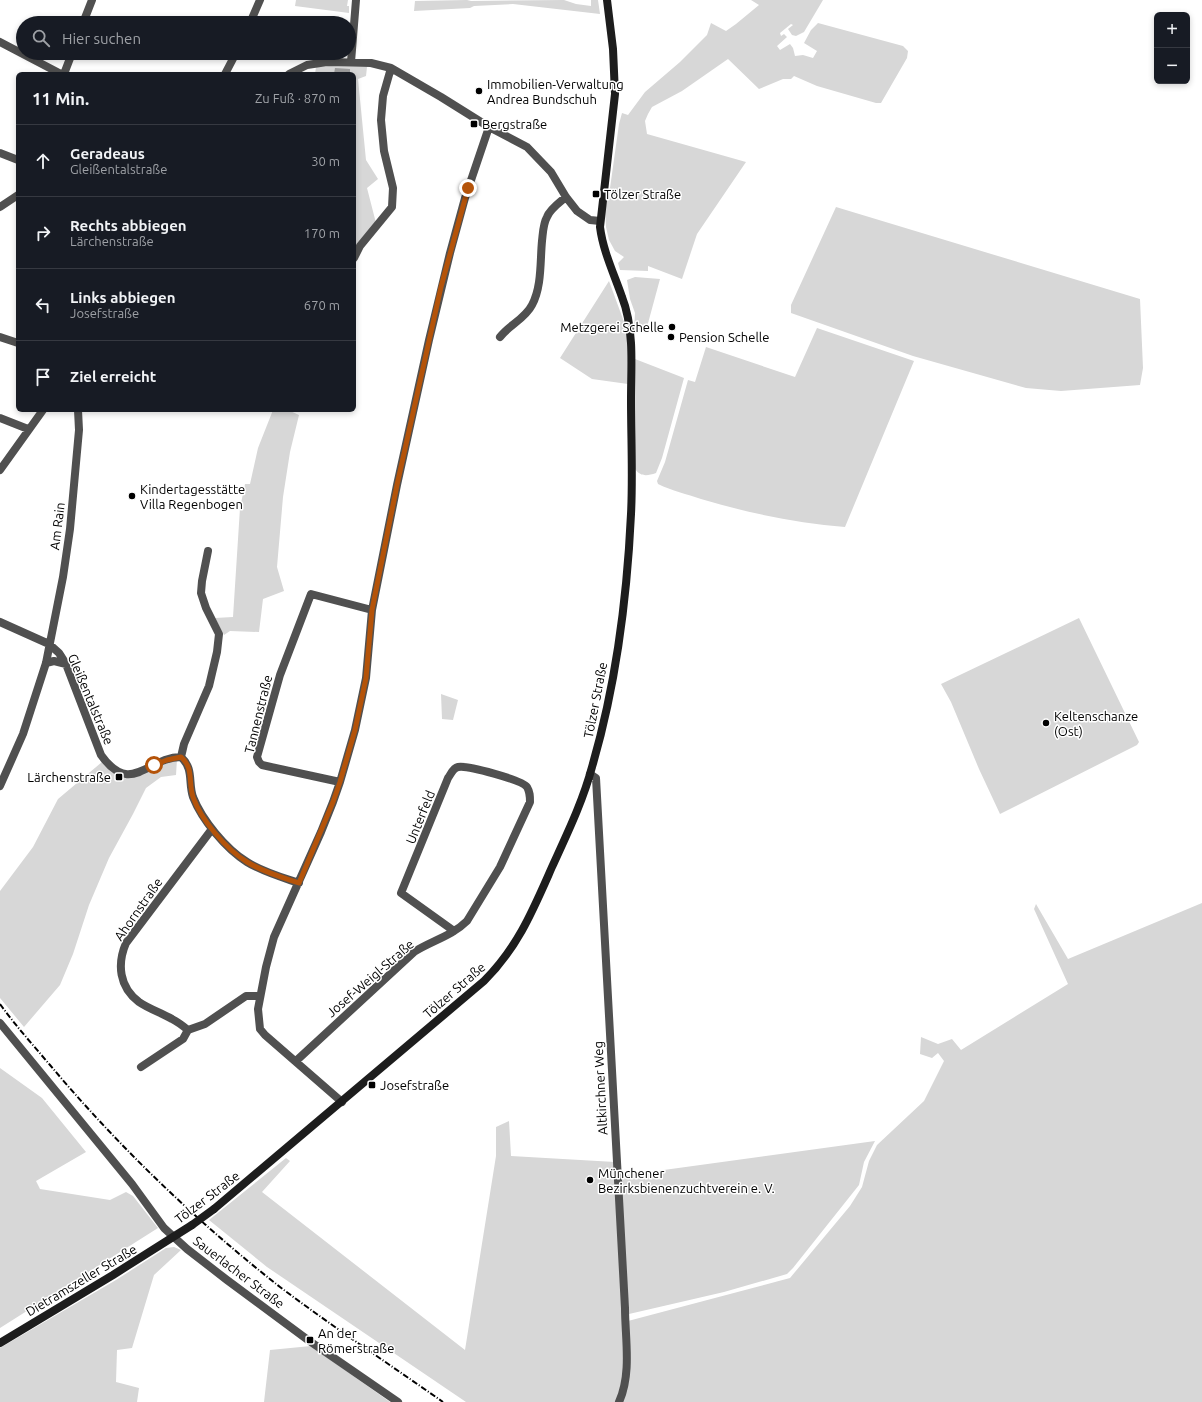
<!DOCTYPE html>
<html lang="de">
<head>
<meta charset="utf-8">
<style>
	body { margin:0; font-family:Ubuntu,sans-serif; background:#20242c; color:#f1f3f6 }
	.controls { position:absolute; right:12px; top:12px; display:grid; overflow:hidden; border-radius:6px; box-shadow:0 2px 6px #0003 }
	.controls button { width:36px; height:36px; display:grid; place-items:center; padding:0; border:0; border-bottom:1px solid #363941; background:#171b24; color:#f1f3f6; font:20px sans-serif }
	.stop { position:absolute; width:12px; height:12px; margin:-9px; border:3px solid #b45309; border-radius:50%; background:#fff }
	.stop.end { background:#b45309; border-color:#fff; box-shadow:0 1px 4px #0008 }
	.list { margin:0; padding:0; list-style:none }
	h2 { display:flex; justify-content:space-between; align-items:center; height:52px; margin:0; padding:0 16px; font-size:17px }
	h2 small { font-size:13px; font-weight:400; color:#9ea1a6 }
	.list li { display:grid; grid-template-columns:26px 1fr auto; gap:12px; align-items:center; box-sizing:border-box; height:72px; padding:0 16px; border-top:1px solid #363941 }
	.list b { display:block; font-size:15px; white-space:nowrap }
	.list p { margin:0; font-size:13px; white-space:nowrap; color:#9ea1a6 }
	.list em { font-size:13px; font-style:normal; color:#9ea1a6 }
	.icon { flex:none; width:22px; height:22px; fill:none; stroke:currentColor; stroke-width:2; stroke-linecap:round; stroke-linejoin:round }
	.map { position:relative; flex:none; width:1202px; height:1402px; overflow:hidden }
	.search { position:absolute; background:#171b24; box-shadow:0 2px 6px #0003; left:16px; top:16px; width:340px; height:44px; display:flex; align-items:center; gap:10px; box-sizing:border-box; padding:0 14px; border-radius:22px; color:#9ea1a6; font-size:15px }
	.panel { position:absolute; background:#171b24; box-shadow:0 2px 6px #0003; left:16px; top:72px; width:340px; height:340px; border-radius:6px }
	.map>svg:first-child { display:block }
</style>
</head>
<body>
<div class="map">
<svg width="1202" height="1402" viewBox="0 0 1202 1402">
	<rect width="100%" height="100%" fill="#fff"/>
	<path fill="#d7d7d7" d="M296 0H348L347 6H349V13L295 6Z
		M467 0 471 1 564 0 576 4 591 6V0H598L600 14 513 4 474 6 470 8 414 11 415 1Z
		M751 0H823L804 32 796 36 792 35 788 29 793 25 791 24 780 33 781 36 784 34 787 37 777 46 780 50 790 44 793 48 795 56 803 55 813 58 817 51 804 43 811 30 818 23 903 46 908 51 907 58 881 103H876L817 86 794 76 791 79H783L759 89 728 59 682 91 652 107 648 114 645 121 647 134 746 162 697 234 682 279 648 266V271L620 270 618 263 624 257 615 251 609 240 606 227 605 210 610 188 619 124 622 113 628 115 645 92 680 62 707 35 711 23 726 31 736 24 759 5Z
		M329 66 367 67 366 76 358 79 366 160 378 179 367 188 376 223 354 250V74H315L316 67Z
		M836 207 1140 299 1143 368 1140 385 1061 391 1026 388 913 356 791 313V305Z
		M635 277 660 279 647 327 642 330 634 331 635 313 630 299 627 280Z
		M609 281 627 330 628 384 592 379 560 358Z
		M817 328 914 361 845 527C796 523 748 513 701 499 687 494 672 491 658 484L657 481 665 462 688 380 695 382 706 347 795 377Z
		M635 359 684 378 662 458 656 473C647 476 641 477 635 469Z
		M273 410H288L299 415 290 452 283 497 277 567 284 591 263 599 259 632 230 631 224 635 215 618 233 617 240 508 245 484H250L258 448Z
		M1079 618 1139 742 1137 745 1000 814 979 769 951 702 941 684Z
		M441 694 458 700 453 720 442 719Z
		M177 759 176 775 161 777 146 788 133 814 109 858 89 905 73 954 60 985 24 1027 0 998V891L33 847 58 799 102 762 114 772 145 773Z
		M1202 903V1402H466L267 1267 209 1220 286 1158 290 1161 262 1192 465 1350 496 1156V1127L509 1121 511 1156 615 1162 628 1321 790 1278 850 1206 862 1187 869 1161 877 1145 924 1101 944 1061 938 1053 932 1058 920 1054 921 1037 938 1044 952 1039 961 1050 1068 984 1034 909 1036 904 1068 959Z
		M0 1068 42 1098 86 1152 36 1181 40 1189 110 1200 126 1192 133 1196 158 1228 0 1328Z
		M875 1141 864 1162 859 1185 793 1268 787 1274 724 1292 629 1314 620 1176Z
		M174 1247 181 1250 154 1275 132 1348 117 1350 116 1382 139 1388 137 1402H0V1348L116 1280 166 1248Z
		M311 1346 390 1402H264L270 1350Z"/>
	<path fill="#9e9e9e" d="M335 68 350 69V74H334Z"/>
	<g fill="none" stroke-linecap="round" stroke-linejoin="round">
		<path stroke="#9e9e9e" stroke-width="2" d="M346 54V53"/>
		<path stroke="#505050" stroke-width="8" d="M83 23 92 0
			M250 23 260 0
			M0 42 61 74
			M351 62 356 0
			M64 74 72 53
			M225 74 236 53
			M289 74 307 65 327 62 371 63 391 68 441 97 489 127 527 147 551 172 566 197 577 211 590 220 600 221
			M0 153 18 160
			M0 207 18 195
			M354 258 360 246 392 207 393 188 384 151 381 120 383 96 391 68
			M0 337 18 343
			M500 337C509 325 525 319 532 305 542 286 540 262 542 241 543 233 543 224 547 217 550 209 559 203 566 197
			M0 418 28 429
			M0 470 43 410
			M0 622 49 644 59 653 66 664 101 755C131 797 148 757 181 757
			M46 663 54 661 66 664
			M181 757 184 744 209 686 217 652 219 634 206 608 201 593 202 581 208 551
			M181 757C194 769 188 782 193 797 202 820 226 849 247 862 263 872 281 877 299 883
			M590 774 596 778 625 1308C625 1338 632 1373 619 1402
			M340 782 262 765 259 762 257 757 280 675 311 594 372 610
			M0 786 23 734 46 663 63 577 70 529 79 430 78 410
			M212 829 126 943C117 964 119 987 139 1002 149 1009 162 1013 172 1019 178 1022 183 1026 188 1030L205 1024 246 996H260
			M0 1023 132 1184 164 1228 187 1249 227 1280 308 1340 398 1402
			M296 1061 414 952C431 941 452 936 467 921L500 867 530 802C530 796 530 792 527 787 522 780 467 765 458 767 453 768 451 774 448 778L401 893 454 931
			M141 1067 183 1039 188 1030
			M342 1102 265 1035 260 1029 258 1009 266 967 274 937 321 832 333 802 340 782 355 730 366 678 372 610 397 485 429 340 450 253 465 198 489 127"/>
		<path stroke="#1d1d1d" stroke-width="8" d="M214 1209 484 981C518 947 533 910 552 867 567 834 583 801 592 767 616 685 627 599 631 514 633 476 631 438 631 400 631 381 632 362 631 343 630 327 628 312 622 297 614 274 603 251 600 227L615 94 613 49 607 0
			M0 1343 113 1275 192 1225"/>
		<path stroke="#000" stroke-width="2" stroke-dasharray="6 2 1 2" stroke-linecap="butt" d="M0 1004C15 1025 33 1045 50 1065 118 1146 196 1221 280 1287 333 1327 389 1364 443 1402"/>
		<path stroke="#1d1d1d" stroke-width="8" d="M192 1225 214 1209"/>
	</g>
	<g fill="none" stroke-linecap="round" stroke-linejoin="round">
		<path stroke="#b45309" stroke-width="5" d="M154 765 167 760 181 757C194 768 188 782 193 797 201 820 226 849 247 862 263 872 281 877 299 883L333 802 340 782 355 730 366 678 372 610 397 485 441 287 468 188"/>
	</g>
	<g fill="#000" stroke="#fff" stroke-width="1.5">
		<circle cx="479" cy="91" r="4"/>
		<rect x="470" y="120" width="8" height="8" rx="2"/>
		<rect x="592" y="190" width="8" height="8" rx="2"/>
		<circle cx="672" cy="327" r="4"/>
		<circle cx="671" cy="337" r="4"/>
		<circle cx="132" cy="496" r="4"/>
		<circle cx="1046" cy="723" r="4"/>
		<rect x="115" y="773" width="8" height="8" rx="2"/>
		<rect x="368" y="1081" width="8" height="8" rx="2"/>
		<circle cx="590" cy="1180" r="4"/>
		<rect x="306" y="1336" width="8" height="8" rx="2"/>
	</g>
	<g text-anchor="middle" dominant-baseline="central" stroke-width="3" stroke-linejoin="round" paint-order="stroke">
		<g font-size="13" fill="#000" stroke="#fff" text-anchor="start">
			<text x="487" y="84">Immobilien-Verwaltung<tspan x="487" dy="15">Andrea Bundschuh</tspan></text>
			<text x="482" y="124">Bergstraße</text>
			<text x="604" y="194">Tölzer Straße</text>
			<text x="664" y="327" text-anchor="end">Metzgerei Schelle</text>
			<text x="679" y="337">Pension Schelle</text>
			<text x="140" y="489">Kindertagesstätte<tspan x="140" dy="15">Villa Regenbogen</tspan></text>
			<text x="1054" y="716">Keltenschanze<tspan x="1054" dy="15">(Ost)</tspan></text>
			<text x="111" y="777" text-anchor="end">Lärchenstraße</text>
			<text x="380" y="1085">Josefstraße</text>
			<text x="598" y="1173">Münchener<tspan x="598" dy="15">Bezirksbienenzuchtverein e. V.</tspan></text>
			<text x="318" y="1333">An der<tspan x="318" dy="15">Römerstraße</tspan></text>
		</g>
		<g font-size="13" fill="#000" stroke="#fff">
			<text transform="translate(57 526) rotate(-83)">Am Rain</text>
			<text transform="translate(91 699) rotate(67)">Gleißentalstraße</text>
			<text transform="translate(595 700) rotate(-79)">Tölzer Straße</text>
			<text transform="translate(258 714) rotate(-76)">Tannenstraße</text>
			<text transform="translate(420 817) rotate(-68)">Unterfeld</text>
			<text transform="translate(138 909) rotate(-55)">Ahornstraße</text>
			<text transform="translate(370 978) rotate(-41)">Josef-Weigl-Straße</text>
			<text transform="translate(454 990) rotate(-41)">Tölzer Straße</text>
			<text transform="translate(600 1088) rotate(-93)">Altkirchner Weg</text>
			<text transform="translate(207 1197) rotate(-37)">Tölzer Straße</text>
			<text transform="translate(239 1272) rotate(37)">Sauerlacher Straße</text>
			<text transform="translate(81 1280) rotate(-31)">Dietramszeller Straße</text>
		</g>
	</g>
</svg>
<div class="controls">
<button>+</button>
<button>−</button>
</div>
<div class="stop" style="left:154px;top:765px"></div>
<div class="stop end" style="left:468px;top:188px"></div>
<div class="search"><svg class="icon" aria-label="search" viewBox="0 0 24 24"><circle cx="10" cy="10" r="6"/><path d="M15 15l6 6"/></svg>Hier suchen</div>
<section class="panel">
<h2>11 Min.<small>Zu Fuß · 870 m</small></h2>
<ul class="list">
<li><svg class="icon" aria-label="ahead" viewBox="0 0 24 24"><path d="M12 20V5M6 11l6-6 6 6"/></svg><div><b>Geradeaus</b><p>Gleißentalstraße</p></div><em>30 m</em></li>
<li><svg class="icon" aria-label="right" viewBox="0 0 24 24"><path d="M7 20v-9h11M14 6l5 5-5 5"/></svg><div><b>Rechts abbiegen</b><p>Lärchenstraße</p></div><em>170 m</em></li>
<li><svg class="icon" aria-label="left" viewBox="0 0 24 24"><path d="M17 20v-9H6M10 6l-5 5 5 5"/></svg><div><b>Links abbiegen</b><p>Josefstraße</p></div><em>670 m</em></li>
<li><svg class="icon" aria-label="arrive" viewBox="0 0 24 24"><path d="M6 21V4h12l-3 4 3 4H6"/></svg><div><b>Ziel erreicht</b></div></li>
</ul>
</section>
</div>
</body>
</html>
